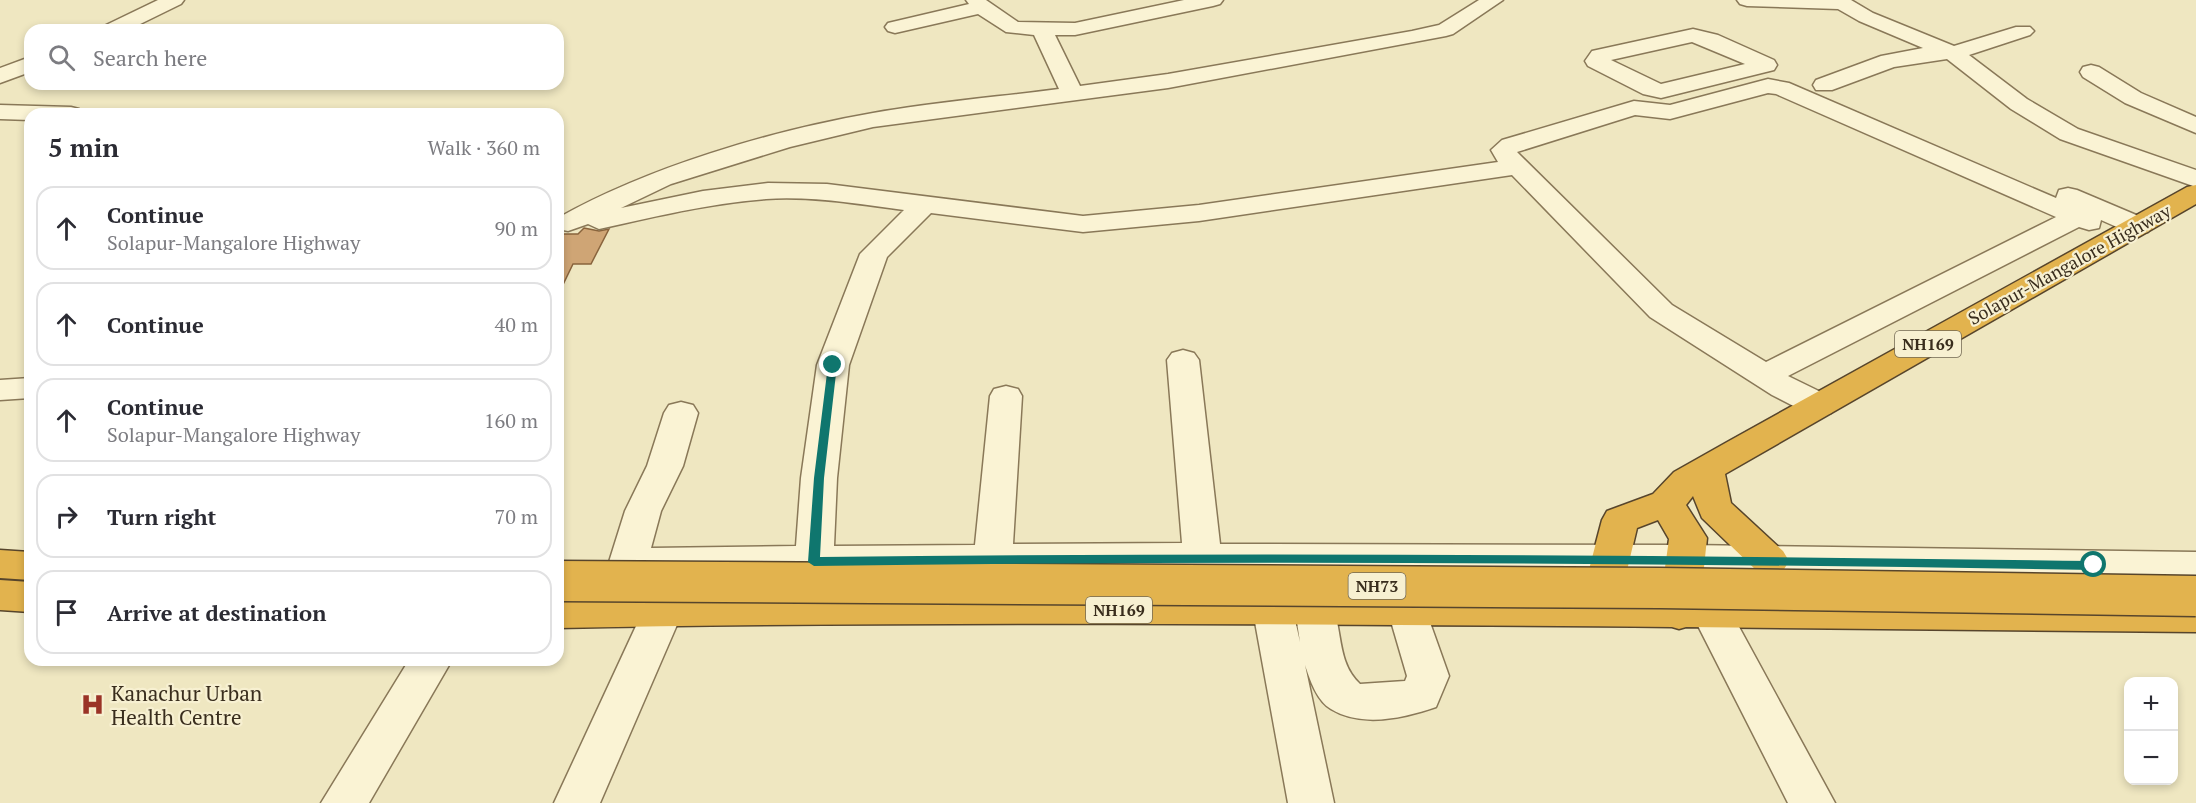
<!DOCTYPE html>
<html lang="en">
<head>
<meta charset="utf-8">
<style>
	body { margin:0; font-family:"PT Serif",serif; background:#f7f7f7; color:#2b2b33 }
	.controls { position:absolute; right:18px; bottom:18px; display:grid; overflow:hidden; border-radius:12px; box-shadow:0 3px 9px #0003 }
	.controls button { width:54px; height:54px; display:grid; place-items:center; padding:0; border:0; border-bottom:2px solid #e1e1e2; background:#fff; color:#2b2b33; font:30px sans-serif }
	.stop { position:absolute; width:18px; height:18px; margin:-14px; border:4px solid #0f766e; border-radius:50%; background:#fff }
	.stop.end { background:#0f766e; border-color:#fff; box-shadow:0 2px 6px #0008 }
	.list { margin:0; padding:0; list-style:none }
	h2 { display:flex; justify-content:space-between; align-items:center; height:78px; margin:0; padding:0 24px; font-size:26px }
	h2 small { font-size:20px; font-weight:400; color:#7c7c81 }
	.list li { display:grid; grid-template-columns:39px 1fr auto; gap:18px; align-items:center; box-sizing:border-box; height:84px; margin:0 12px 12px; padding:0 12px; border:2px solid #e1e1e2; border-radius:18px }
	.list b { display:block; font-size:22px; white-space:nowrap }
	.list p { margin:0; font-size:20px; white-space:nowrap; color:#7c7c81 }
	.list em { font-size:20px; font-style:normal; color:#7c7c81 }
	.icon { flex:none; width:33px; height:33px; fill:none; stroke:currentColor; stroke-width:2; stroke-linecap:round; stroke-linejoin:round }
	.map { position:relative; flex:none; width:2196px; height:803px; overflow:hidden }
	.search { position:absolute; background:#fff; box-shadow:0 3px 9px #0003; left:24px; top:24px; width:540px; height:66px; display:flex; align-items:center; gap:15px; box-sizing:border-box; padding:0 21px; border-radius:18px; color:#7c7c81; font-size:22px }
	.panel { position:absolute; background:#fff; box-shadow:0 3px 9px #0003; left:24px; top:108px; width:540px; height:558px; border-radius:18px }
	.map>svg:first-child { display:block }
</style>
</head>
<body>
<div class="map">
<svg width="2196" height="803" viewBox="0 0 2196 803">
	<rect width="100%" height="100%" fill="#efe7c1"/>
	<path fill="#cfa575" stroke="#89643d" stroke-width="1.5" d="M584 228 599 231 609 229 591 264H573L558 295V234H578Z"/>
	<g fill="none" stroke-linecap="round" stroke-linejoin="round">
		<defs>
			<path id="minor" d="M158 0H184L181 4 128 30H101L104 26Z
				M966 0H986L1018 22 1075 23 1184 0H1223L1220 4 1213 6 1075 35H1055L1080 86 1168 74 1412 31 1439 25 1479 0H1503L1453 34 1446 36 1168 88 873 127 790 147 671 184 621 208 703 191 768 183 827 184 1083 216 1199 205 1498 162 1491 150 1502 140 1634 101 1670 105 1768 79 1789 83 2056 198 2059 190 2068 188 2077 190 2148 220 2152 226 2148 232 2138 234 2128 232 2101 220 2099 228 2089 230 2079 227 1788 376 1831 397 1836 405 1831 413 1819 416 1807 413 1772 395 1650 317 1512 175 1199 221 1083 232 931 213 887 257 849 365 837 478 834 546 975 545 990 396 994 389 1006 386 1018 389 1022 396 1013 544 1182 543 1167 360 1172 353 1183 350 1194 353 1199 360 1220 544 1685 545 2196 552V580L1685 573H1001L993 575 986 573 628 576 614 572 609 562 625 511 647 466 664 413 669 405 681 402 693 405 698 413 683 466 661 511 651 548 796 546 801 478 817 365 860 254 904 210C859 204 812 196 766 199 710 203 654 217 599 229L588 224 568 231 558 229V218C649 167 770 131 873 113 934 102 997 97 1059 89L1034 35 1006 32 978 14 895 33 888 31 885 27 888 23 969 4ZM1768 93 1776 94 2056 217 1766 362 1672 305 1517 152 1635 115 1670 119Z
				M1737 0H1851L1873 13 1954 46 2016 27H2030L2034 31 2030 35 1969 55 2027 99 2078 129 2196 170V187L2060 139 2011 109 1947 59 1894 67 1832 90H1816L1813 85 1816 80 1881 56 1923 48 1859 21 1838 9 1747 6 1740 4Z
				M1693 29 1718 35 1774 60 1777 65 1774 70 1661 98 1643 94 1588 66 1585 61 1592 51ZM1692 42 1745 64 1661 84 1611 60Z
				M30 57V72L0 83V68Z
				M2091 65 2099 67 2141 93 2196 117V133L2125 103 2083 77 2080 72 2083 67Z
				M0 105 71 107 79 109 83 114H30V120L0 119Z
				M30 378V398L0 400V380Z
				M1315 594 1329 598C1344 626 1335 661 1360 684L1405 681 1407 676 1388 611 1394 600 1408 596 1422 600 1449 676 1436 707C1404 718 1362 728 1331 709 1317 701 1310 680 1305 665L1334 803H1288L1253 611 1259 600 1273 596 1287 600 1293 611 1300 642 1295 609 1301 598Z
				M663 596 677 600 683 611 600 803H554L643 611 649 600Z
				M1712 599 1726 603 1835 803H1788L1692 614 1698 603Z
				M409 660H452L369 803H321Z"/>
			<path id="highway" d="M2196 185V204L1725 474 1731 503 1783 551 1789 561 1783 571 1770 575 1757 571 1702 518 1693 496 1686 505 1707 538 1701 597 2196 600V632L1686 627 1679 629 1672 627C1301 624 929 621 558 628V598L756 594 1582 596 1602 520 1607 511 1653 494 1674 472 1729 441 2187 187ZM1658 520 1669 539 1661 596H1621L1637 528Z
				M0 550 30 552V580L0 578Z
				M0 580 30 582V612L0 610Z"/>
		</defs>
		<use href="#minor" stroke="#897858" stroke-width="3"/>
		<use href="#highway" stroke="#57452c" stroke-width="3"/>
		<use href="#minor" fill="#faf3d4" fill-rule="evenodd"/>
		<use href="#highway" fill="#e2b34e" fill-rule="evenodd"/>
		<defs>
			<path id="highway-bridge" d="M558 581 1660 588 2196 596"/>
		</defs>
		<use href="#highway-bridge" stroke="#57452c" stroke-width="43" stroke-linecap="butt"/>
		<use href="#highway-bridge" stroke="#e2b34e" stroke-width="40"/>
	</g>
	<path fill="#0f766e" d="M833 362 837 365 824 478 820 557C1244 552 1669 555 2094 561L2099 565 2094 570C1667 563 1240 560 814 566L808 562 814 478 828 365Z"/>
	<defs>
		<symbol id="hospital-bare" viewBox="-9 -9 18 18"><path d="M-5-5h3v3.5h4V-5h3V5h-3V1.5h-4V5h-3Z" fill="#9a3326" stroke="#f7f0d1" stroke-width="2.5" paint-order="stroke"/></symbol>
	</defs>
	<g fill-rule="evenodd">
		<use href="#hospital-bare" x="76" y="688" width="33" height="33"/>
	</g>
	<g text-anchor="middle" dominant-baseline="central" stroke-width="4.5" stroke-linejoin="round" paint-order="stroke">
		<g fill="#f7f0d1" stroke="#726853" stroke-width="1.5">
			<rect x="1895" y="331" width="66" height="26" rx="4.5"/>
			<rect x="1348.5" y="573" width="57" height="26" rx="4.5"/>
			<rect x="1086" y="597" width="66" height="26" rx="4.5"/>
		</g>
		<g font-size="16" font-weight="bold" fill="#392d1d">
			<text x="1928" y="344">NH169</text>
			<text x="1377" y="586">NH73</text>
			<text x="1119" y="610">NH169</text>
		</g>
		<g font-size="18" fill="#392d1d" stroke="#f7f0d1">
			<text transform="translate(2069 264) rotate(-29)">Solapur-Mangalore Highway</text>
		</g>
		<g font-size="21" fill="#392d1d" stroke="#f7f0d1" text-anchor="start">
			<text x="111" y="693">Kanachur Urban<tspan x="111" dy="24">Health Centre</tspan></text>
		</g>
	</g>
</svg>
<div class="controls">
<button>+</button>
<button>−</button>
</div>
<div class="stop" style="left:2094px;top:565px"></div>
<div class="stop end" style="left:833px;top:365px"></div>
<div class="search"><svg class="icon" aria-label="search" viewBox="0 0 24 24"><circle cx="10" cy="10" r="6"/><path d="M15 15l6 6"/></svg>Search here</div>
<section class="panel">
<h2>5 min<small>Walk · 360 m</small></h2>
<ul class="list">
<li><svg class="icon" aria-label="ahead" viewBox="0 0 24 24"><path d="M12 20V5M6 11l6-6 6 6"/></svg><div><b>Continue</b><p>Solapur-Mangalore Highway</p></div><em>90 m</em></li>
<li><svg class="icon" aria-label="ahead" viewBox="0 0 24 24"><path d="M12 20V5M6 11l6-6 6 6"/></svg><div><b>Continue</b></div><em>40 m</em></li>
<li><svg class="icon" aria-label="ahead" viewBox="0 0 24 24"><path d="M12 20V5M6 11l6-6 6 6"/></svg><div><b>Continue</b><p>Solapur-Mangalore Highway</p></div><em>160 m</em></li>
<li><svg class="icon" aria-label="right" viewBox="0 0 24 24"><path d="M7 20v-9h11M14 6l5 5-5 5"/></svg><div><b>Turn right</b></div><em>70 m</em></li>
<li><svg class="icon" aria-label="arrive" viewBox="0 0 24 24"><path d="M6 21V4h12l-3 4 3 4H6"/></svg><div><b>Arrive at destination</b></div></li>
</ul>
</section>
</div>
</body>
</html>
